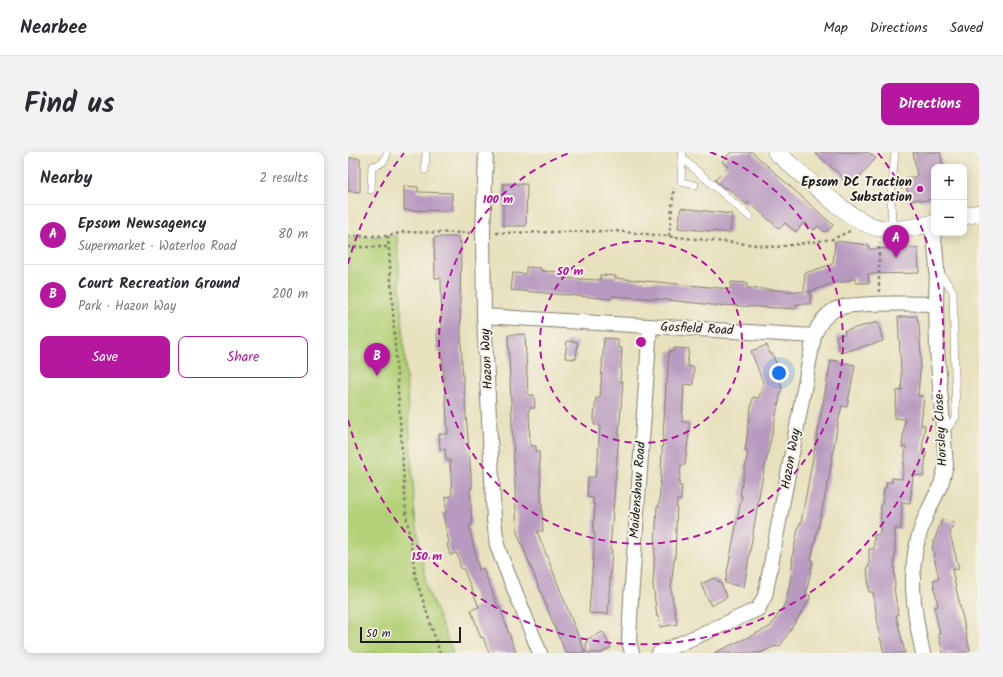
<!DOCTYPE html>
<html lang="en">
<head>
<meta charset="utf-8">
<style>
	body { margin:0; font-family:Kalam,sans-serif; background:#f2f2f3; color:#2b2b33 }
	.controls { position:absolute; right:12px; top:12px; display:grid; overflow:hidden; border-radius:8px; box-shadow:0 2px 10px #0003 }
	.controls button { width:36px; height:36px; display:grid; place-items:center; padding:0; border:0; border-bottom:1px solid #e1e1e2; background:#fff; color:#2b2b33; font:20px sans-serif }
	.scale { position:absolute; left:12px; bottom:10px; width:101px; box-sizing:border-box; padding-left:4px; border:2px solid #1c1c1c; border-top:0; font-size:11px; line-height:14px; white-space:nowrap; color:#1c1c1c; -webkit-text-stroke:3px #f7f3e8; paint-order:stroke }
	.you { position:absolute; left:431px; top:221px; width:14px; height:14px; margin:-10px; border:3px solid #fff; border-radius:50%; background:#1a73e8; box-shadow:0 0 0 6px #1a73e833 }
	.badge { display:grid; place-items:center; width:26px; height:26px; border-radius:50%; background:#b5179e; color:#fff; font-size:13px; font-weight:700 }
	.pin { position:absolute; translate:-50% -33px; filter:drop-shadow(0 1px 2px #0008) }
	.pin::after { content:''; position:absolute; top:21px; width:14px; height:12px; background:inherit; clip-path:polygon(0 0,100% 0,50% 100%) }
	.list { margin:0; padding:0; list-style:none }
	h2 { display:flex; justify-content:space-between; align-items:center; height:52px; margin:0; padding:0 16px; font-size:17px }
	h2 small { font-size:13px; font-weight:400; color:#7c7c81 }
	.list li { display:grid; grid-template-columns:26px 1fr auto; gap:12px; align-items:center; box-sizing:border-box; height:60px; padding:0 16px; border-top:1px solid #e1e1e2 }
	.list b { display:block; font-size:15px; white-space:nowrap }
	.list p { margin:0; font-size:13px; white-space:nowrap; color:#7c7c81 }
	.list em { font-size:13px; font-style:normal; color:#7c7c81 }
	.actions { display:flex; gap:8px; padding:12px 16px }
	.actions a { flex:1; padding:9px 0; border:1px solid #b5179e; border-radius:8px; text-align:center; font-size:14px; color:#b5179e }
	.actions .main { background:#b5179e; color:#fff }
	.map { position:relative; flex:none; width:631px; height:501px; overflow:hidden; border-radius:8px }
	header { display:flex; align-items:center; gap:24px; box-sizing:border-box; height:56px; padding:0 20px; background:#fff; border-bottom:1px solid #e1e1e2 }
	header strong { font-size:19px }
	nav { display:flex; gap:22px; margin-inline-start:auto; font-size:14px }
	.intro { display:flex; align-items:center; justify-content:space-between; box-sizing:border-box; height:96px; padding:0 24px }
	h1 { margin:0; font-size:28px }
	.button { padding:10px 18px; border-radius:8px; background:#b5179e; color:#fff; font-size:14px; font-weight:700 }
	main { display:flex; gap:24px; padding:0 24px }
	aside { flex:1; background:#fff; border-radius:8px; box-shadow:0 2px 10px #0003 }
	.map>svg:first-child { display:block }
</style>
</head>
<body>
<header>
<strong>Nearbee</strong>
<nav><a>Map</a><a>Directions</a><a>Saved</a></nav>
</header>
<div class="intro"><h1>Find us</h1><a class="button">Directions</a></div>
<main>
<aside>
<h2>Nearby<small>2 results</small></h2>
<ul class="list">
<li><span class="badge">A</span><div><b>Epsom Newsagency</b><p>Supermarket · Waterloo Road</p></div><em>80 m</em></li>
<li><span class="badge">B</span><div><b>Court Recreation Ground</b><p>Park · Hazon Way</p></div><em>200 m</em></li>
</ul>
<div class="actions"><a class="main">Save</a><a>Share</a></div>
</aside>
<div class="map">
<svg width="631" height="501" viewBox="0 0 631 501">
	<rect width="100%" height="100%" fill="#f7f3e8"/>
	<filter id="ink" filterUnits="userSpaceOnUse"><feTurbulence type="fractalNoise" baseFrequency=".025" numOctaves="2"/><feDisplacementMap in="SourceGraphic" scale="8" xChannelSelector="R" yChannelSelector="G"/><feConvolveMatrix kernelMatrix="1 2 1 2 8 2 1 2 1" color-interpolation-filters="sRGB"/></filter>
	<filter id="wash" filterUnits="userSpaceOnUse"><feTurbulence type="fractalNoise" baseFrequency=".012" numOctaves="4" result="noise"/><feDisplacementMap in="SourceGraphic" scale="16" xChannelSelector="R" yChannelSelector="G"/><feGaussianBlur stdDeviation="0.9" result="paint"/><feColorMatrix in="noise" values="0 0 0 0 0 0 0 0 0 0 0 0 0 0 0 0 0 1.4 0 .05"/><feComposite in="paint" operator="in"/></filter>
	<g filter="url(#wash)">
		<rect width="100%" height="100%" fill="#e7e1be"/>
		<path fill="#b2d076" stroke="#677649" d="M49 84 67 363 79 436 105 501H0V85Z"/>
		<g id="blocks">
			<path fill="#b89ac0" d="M383 0H404L485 73 481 78 476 80 470 74 466 78 456 70 448 80 437 71 431 77 401 50 399 53 378 35 376 36 367 28 380 15 374 10Z
				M466 0H520L528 6 504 33Z
				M565 0H592L595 15H586V47L573 49 572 47 561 49 557 27 569 25Z
				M0 6H12V40L0 39Z
				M155 32H179L178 74H155Z
				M56 34 70 35V40L104 41V59L56 58Z
				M333 56 384 62 382 81 330 76Z
				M86 85H111V90H113L112 153 114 213 124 336 122 337 124 373 121 374 131 418 135 416 149 453H151L168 501H141L135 485 133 486 123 458 131 455 115 416 113 417 109 401 102 403 99 392 101 391 95 362 98 361V345L104 344 102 308H98L97 297H92L91 282H100L94 198H90L89 178 94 177 93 126H87Z
				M487 89 521 93V97L570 96 571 121 520 122 521 131H508V126L492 131V129L460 140H463L462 152H448V157L374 153V154L311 147 264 144V147L163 138 165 121 178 122V115L193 116V119L213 120V126L252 128V123L268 124 267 126 383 137V130L399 131V136L456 140 457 121 485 112Z
				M569 164 570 171H571L573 205 570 244H576L573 273H577L574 300H578L576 324 565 323 562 351 554 350 553 377H547V406H546L547 435H546L550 463H548L557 501H536L529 473 530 472 525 440H521L519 415H521V397H526V383L532 382 533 353H534L536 336H538V330H544V326L554 327 558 295H554L557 267 546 266 549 239 554 238 550 165Z
				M530 170 535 189 492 201 488 184 497 182 496 179Z
				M177 182 180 243H186L187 256H181L182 294H188V299H191L192 318 195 379H189L237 501H218L209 481 169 380 160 183Z
				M256 186 270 187V196H274L272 230 275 229 262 398H264L260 462 241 461 247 381H245L247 352H245V346L239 345 240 325H247L250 305 252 273H246V265L248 246H252Z
				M219 189 230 190 228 207 217 206Z
				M419 193 422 202 424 201 428 211 433 225 431 226 434 235 413 333 396 435 377 431 394 343H392L400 300 397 299 400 278H399L405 245 411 246 415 230 403 199Z
				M326 196 341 197 339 214 346 215 345 233 336 232 335 250 334 270H342L337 313H333L331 334H334L333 348H329L327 408H326L323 437 329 472 312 475 311 465H309L305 433 309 354H311L318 232H319L321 199H326Z
				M483 208 507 213 499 255 494 254 490 270 481 326 463 408 465 409 458 442 462 443 461 449 432 494 425 495 412 501H366L422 475 438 450 443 424 445 401 451 372H453L454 365Z
				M594 367 606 371 602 382 611 417 604 418 622 499 615 501H595L590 482H592L586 455 590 454 585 428 591 427 584 395Z
				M366 426 373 431 379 445 363 454 353 432Z
				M255 480 263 496 253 501H238L239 487Z"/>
		</g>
	</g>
	<g filter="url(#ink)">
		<use href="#blocks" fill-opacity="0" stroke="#827e6d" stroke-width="1"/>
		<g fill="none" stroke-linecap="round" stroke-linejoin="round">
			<defs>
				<path id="service" d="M335 0 334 6 402 65
					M334 6 333 30 347 33
					M77 18 78 0
					M23 38 24 14C33 13 38 10 39 0
					M544 76 543 45 547 0
					M590 118 605 139 608 265 596 281"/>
				<path id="minor" d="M138 0 135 81 136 164 146 367 149 393 154 407 192 501
					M136 164 466 184
					M284 501 281 489 283 447 302 174
					M311 501 410 457 417 444 466 184C470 173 476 164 486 158 500 149 568 152 588 152
					M575 501C565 459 559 415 574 374 579 359 587 346 593 332 595 326 596 320 598 314L589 197 588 152 589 117 587 94 583 72"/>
				<path id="tertiary" d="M428 0C452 20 503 71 531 76 550 79 568 75 586 71
					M616 64 631 61"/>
			</defs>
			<use href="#service" stroke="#827e6d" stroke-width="8"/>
			<use href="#minor" stroke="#827e6d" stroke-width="16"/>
			<use href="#tertiary" stroke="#827e6d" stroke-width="18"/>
			<path stroke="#827e6d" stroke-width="2.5" stroke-dasharray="3 3" stroke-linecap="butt" d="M148 81 267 79 429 95 485 87 502 79
				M0 84H40L56 80 123 81
				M40 84 58 361 68 427 92 501
				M321 84 326 36
				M0 95H41
				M531 140V91"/>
			<use href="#service" stroke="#fff" stroke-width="7"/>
			<use href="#minor" stroke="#fff" stroke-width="14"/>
			<use href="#tertiary" stroke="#fff" stroke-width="17"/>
		</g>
	</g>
	<g fill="none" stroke="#b5179e" stroke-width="2" stroke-dasharray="7 5">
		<circle cx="293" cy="190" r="101"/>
		<path d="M362 0A202 202 0 1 1 224 0"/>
		<path d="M0 112A303 303 0 0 1 56 1M530 1A303 303 0 1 1 0 268"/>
	</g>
	<circle fill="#b5179e" stroke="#f7f3e8" stroke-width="1.5" cx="572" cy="37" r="4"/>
	<g text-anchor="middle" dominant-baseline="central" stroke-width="4" stroke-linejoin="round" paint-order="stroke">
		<g font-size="13" font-weight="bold" fill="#1c1c1c" stroke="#f7f3e8" text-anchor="end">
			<text x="564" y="30">Epsom DC Traction<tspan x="564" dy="15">Substation</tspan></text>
		</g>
		<g font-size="13" fill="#1c1c1c" stroke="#f7f3e8">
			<text transform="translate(349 177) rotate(3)">Gosfield Road</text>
			<text transform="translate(139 207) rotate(-93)">Hazon Way</text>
			<text transform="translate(593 278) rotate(-93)">Horsley Close</text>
			<text transform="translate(443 307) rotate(-80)">Hazon Way</text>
			<text transform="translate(290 338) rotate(-86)">Maidenshaw Road</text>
		</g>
	</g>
	<circle cx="293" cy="190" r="6" fill="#b5179e" stroke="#f7f3e8" stroke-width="2"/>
	<g font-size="12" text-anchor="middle" font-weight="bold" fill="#b5179e" stroke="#f7f3e8" stroke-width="4" stroke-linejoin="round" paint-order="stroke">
		<text x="150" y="51">100 m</text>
		<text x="222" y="123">50 m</text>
		<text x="79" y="408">150 m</text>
	</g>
</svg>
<div class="controls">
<button>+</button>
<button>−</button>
</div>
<div class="scale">50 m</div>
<div class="you"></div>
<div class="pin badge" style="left:548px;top:106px">A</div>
<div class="pin badge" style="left:29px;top:224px">B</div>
</div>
</main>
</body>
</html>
